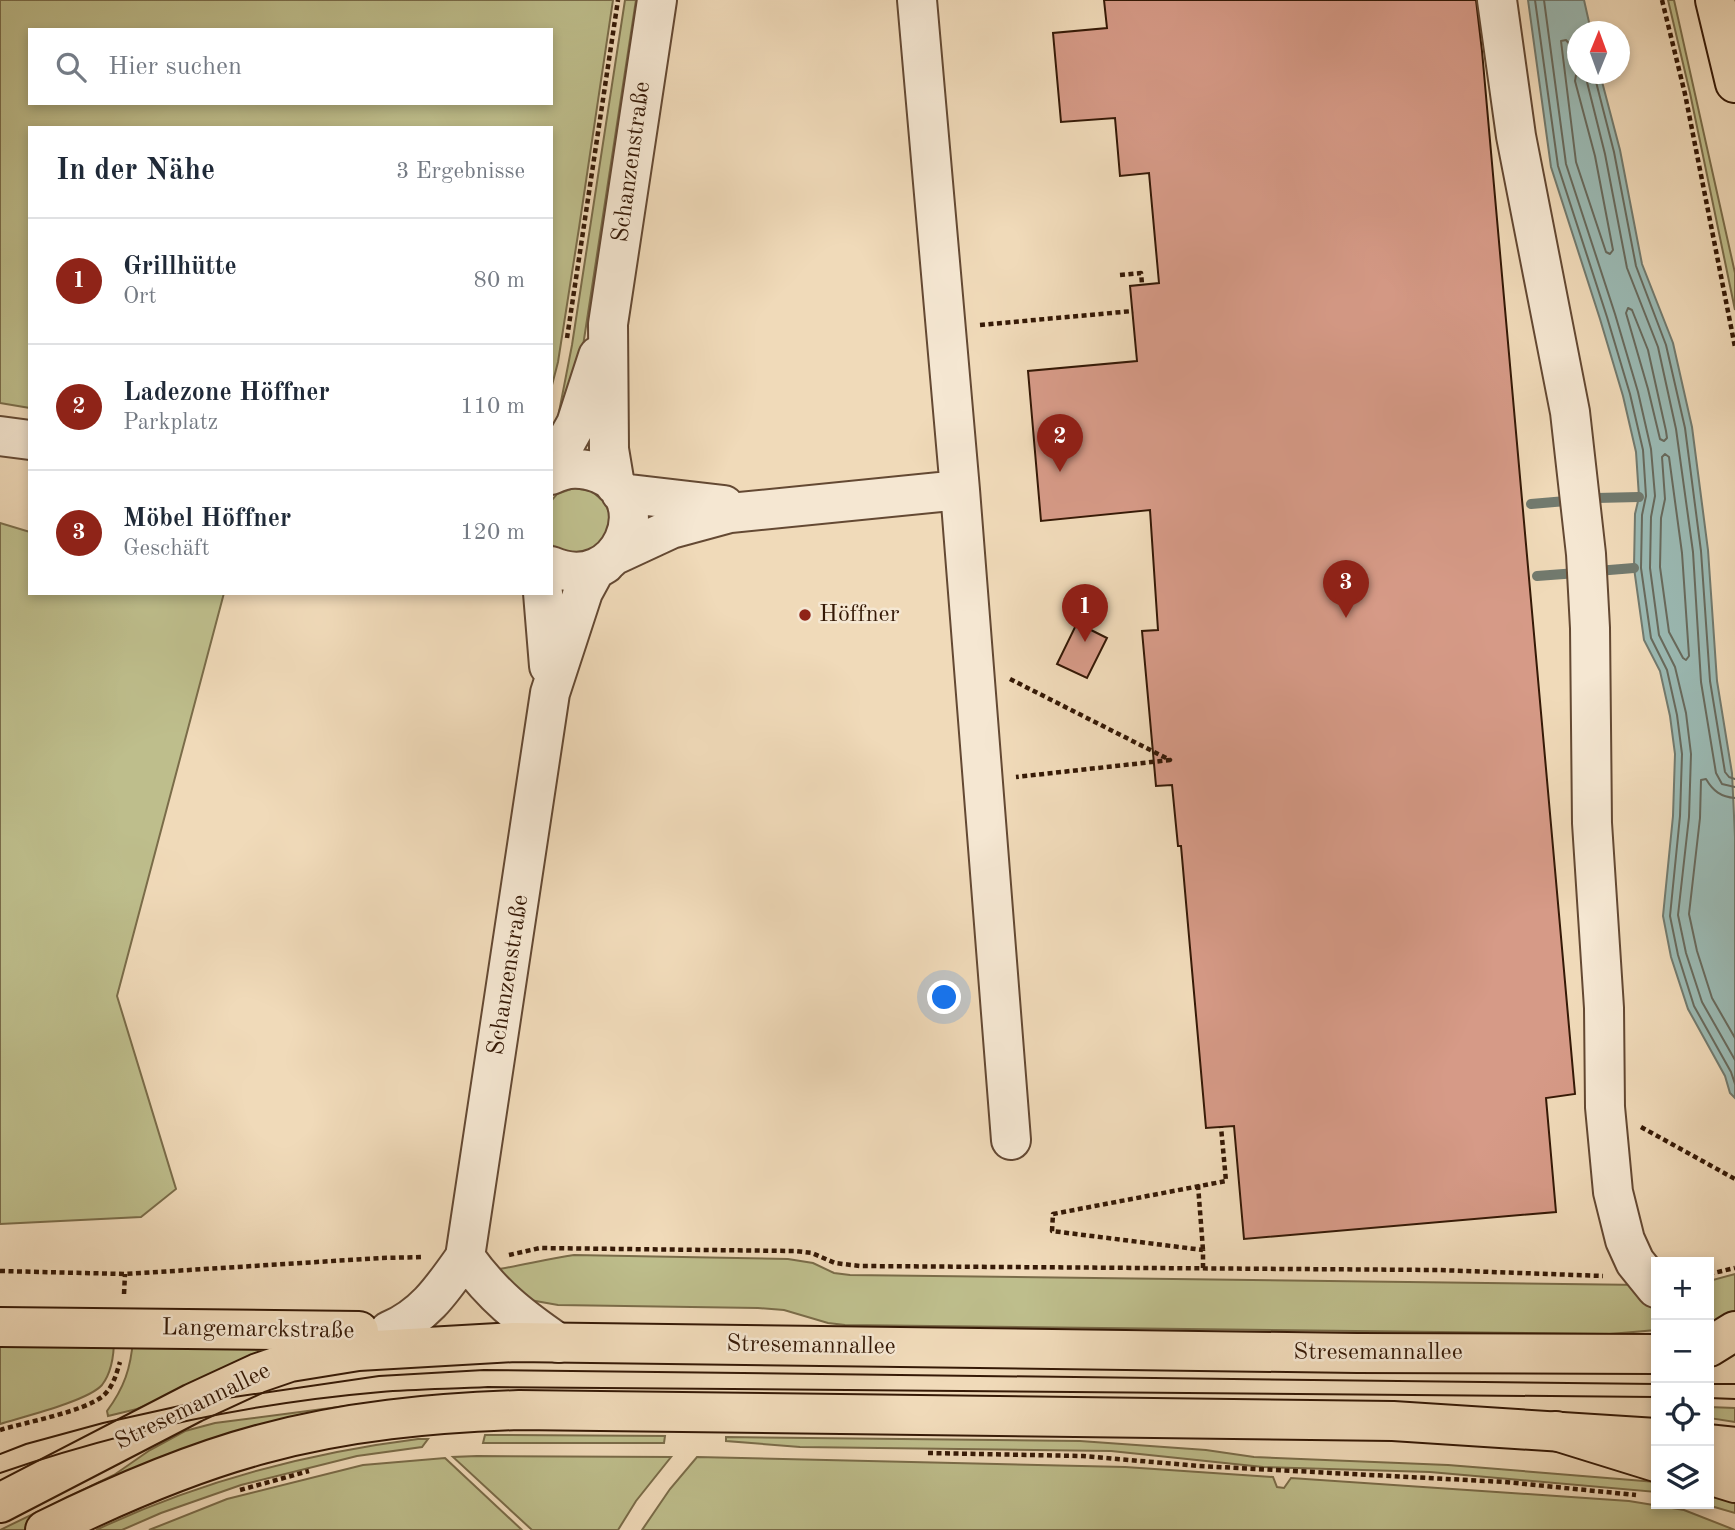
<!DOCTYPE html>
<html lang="de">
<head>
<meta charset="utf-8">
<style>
	body { margin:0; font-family:"Old Standard TT",serif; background:#f6f6f7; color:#1f2937 }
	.controls { position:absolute; right:21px; bottom:21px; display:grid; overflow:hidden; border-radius:0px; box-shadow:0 4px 10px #0003 }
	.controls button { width:63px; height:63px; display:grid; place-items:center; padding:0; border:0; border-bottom:2px solid #e0e1e3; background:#fff; color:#1f2937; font:35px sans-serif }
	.compass { position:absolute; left:1567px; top:21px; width:63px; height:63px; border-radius:50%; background:#fff; box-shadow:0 4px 10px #0003; rotate:1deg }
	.you { position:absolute; left:945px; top:998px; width:24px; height:24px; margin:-18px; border:5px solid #fff; border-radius:50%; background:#1a73e8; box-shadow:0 0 0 10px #1a73e833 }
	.badge { display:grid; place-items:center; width:46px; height:46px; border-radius:50%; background:#8f2418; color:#fff; font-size:23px; font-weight:700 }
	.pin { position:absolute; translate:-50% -58px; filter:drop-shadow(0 2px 4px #0008) }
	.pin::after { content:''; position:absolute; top:37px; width:24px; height:21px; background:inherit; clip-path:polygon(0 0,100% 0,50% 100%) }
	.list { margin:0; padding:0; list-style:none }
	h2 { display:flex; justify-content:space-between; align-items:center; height:91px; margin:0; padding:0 28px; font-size:30px }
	h2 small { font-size:23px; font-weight:400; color:#747a83 }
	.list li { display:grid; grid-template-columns:46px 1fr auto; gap:21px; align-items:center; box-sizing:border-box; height:126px; padding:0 28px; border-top:2px solid #e0e1e3 }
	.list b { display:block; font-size:26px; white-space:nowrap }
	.list p { margin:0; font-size:23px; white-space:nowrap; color:#747a83 }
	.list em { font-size:23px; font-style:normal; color:#747a83 }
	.icon { flex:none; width:38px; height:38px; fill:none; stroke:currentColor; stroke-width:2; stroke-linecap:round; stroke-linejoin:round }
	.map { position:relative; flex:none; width:1735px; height:1530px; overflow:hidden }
	.search { position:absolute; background:#fff; box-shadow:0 4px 10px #0003; left:28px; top:28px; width:525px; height:77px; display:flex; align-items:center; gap:18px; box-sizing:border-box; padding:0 24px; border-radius:0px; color:#747a83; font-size:26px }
	.panel { position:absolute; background:#fff; box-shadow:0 4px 10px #0003; left:28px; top:126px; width:525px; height:469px; border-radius:0px }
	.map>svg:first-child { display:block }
</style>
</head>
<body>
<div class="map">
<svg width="1735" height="1530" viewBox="0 0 1735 1530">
	<rect width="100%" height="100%" fill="#f0dab9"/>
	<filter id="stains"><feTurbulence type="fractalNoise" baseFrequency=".00286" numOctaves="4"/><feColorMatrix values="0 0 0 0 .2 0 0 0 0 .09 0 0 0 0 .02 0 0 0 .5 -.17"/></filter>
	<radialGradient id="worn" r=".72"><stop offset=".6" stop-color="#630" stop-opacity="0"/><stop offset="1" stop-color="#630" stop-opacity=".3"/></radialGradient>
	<path fill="#bebe8c" stroke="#7a6c49" stroke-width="2" fill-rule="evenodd" d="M0 0H613L579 228 558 362 551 389V128H30V408L0 403ZM30 30H551V103H30Z
		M625 0H636L583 346 568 414 559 412 572 345Z
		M1668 0H1674L1735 273V310L1690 93Z
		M574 488 592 491 605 503 612 519 608 537 597 551 562 554 551 544V501L557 494Z
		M0 523 30 532V593H224L117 996 176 1189 141 1217 0 1224Z
		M574 1255 788 1259 813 1263 834 1273 850 1275 1643 1285 1656 1301V1330L1610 1334 845 1325 828 1323 784 1310 758 1308 558 1305 530 1300 493 1270C520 1266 546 1259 574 1255Z
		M1735 1274V1314L1709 1322V1281Z
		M0 1339H114C114 1355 112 1372 102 1385 88 1401 22 1417 0 1424Z
		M133 1339 312 1341 137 1409 108 1416 107 1411C124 1388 131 1368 133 1339Z
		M369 1403 292 1419 179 1455 25 1530H0L114 1475 150 1450 185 1431 215 1423Z
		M1709 1407 1735 1408V1422L1709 1418Z
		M485 1435H510L665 1436 664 1443H483Z
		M726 1437 1080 1441 1206 1450 1254 1457 1448 1465 1644 1481 1656 1482V1492L1430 1472 1263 1467 1111 1451 800 1447 726 1441Z
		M418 1439H428L422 1447 357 1456 241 1485 161 1513 122 1530H96C198 1482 306 1453 418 1439Z
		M477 1456 671 1457 636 1501 618 1530H532L453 1457Z
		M697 1457 1125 1467 1273 1477 1277 1487 1284 1488 1291 1478 1629 1501 1684 1510 1735 1530H642L670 1489Z
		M445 1458 522 1530H149L227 1499 363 1465Z
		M1709 1492 1735 1500V1513L1704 1504H1709Z"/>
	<path fill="#9bbab4" stroke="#727a6e" stroke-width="2" d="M1528 0H1584L1591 31 1578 32V74H1600L1620 150 1642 264 1673 343 1692 427 1708 550 1717 681 1732 773 1735 837V1098L1730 1093 1725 1076 1688 1009 1671 957 1663 916 1673 816 1675 754 1670 716 1660 671 1644 640 1634 568 1635 514 1639 497 1636 452 1623 396 1600 319 1551 167Z"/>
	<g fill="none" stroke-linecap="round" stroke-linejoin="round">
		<path stroke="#686a5d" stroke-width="2" d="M1535 0 1558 166 1607 317 1630 394 1643 450 1646 496 1642 515 1641 568 1651 638 1667 670 1677 715 1682 754 1680 816 1670 916 1678 955 1694 1006 1731 1072 1735 1084
			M1544 0 1566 164 1615 314 1638 392 1651 449 1655 496 1651 517 1650 568 1659 635 1675 667 1686 713 1691 754 1689 817 1678 915 1686 953 1702 1002 1735 1060
			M1578 54 1566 40 1561 41 1576 162 1606 252 1610 254 1613 250 1595 156 1575 81 1578 63
			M1585 74 1605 154 1627 268 1658 347 1676 429 1693 552 1701 682 1716 773 1722 784 1735 787
			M1594 74 1614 152 1636 266 1666 345 1685 428 1701 551 1710 681 1725 772 1729 777 1735 779
			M1628 308 1632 310 1648 350 1666 431 1667 438 1664 441 1660 439 1648 389 1626 313Z
			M1665 454 1669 457 1682 553 1689 656 1686 660 1683 658 1669 632 1660 567 1661 518 1665 499 1662 457Z
			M1735 798C1721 797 1713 791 1706 779L1701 780 1700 818 1689 914 1697 951 1712 998 1735 1038"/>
		<path stroke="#727a6e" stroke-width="10" d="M1596 498 1639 497
			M1531 504 1566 501
			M1597 571 1634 568
			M1537 576 1577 573"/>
	</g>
	<path fill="#d69a87" stroke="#351906" stroke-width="2" d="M1104 0H1476L1482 51 1575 1094 1546 1098 1556 1212 1244 1239 1234 1126 1206 1128 1181 846H1178L1172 785 1156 786 1142 631 1158 630 1150 510 1041 521 1028 371 1137 361 1130 286 1159 283 1149 173 1120 176 1115 118 1061 122 1053 33 1107 28Z
		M1077 623 1107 638 1087 678 1057 664Z"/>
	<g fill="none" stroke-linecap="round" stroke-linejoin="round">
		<defs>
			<path id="minor" d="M1497 0 1516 136 1570 412 1586 554 1590 628 1592 823 1604 1008 1605 1107 1613 1192 1625 1240 1635 1262 1656 1288
				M0 436 30 440
				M551 469 576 424 598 356
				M551 475C567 467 581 467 598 473 660 498 620 596 551 566
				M615 485 609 449 608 324 657 0
				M960 490 1011 1140
				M621 493 724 505
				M615 555 671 529 730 513 960 490 917 0
				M543 593 549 666
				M465 1257C492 1295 520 1317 558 1343
				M389 1331C425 1316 443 1288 465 1257L550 693 583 592 595 570 605 564"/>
			<path id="major" d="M1715 0 1735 83
				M0 1327 359 1331
				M1709 1347 1735 1331
				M1709 1444 1735 1447
				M0 1503 193 1403 258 1373 290 1362 358 1351 515 1342 1357 1353 1656 1354
				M45 1530C114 1496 187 1464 262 1444 346 1421 432 1413 519 1410L1393 1421 1656 1438"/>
			<path id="highway" d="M1556 1431 1656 1462
				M1709 1475 1735 1483"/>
		</defs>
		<use href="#minor" stroke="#644933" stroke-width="42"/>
		<use href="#major" stroke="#351906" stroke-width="42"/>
		<use href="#highway" stroke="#351906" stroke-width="42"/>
		<path stroke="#351906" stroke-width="4.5" stroke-dasharray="5 3.5" stroke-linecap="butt" d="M1662 0 1685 94 1735 347
			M1120 275 1141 273 1142 284
			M980 325 1133 311
			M567 338 618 0
			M1010 679 1170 760 1016 777
			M1641 1127 1735 1179
			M1198 1185 1203 1250
			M509 1255 540 1248 795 1251 812 1253 835 1263 860 1266 1438 1270 1603 1276
			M1203 1268V1250L1052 1231 1053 1214 1226 1181 1221 1127
			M0 1271 125 1274 381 1258 424 1257
			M1709 1274 1735 1268
			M124 1294 125 1274
			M0 1430C26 1422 83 1412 103 1396 113 1387 116 1375 120 1362
			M928 1453 1083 1456 1199 1466 1505 1482 1636 1495
			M240 1490 309 1471"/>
		<use href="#minor" stroke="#f5e7d2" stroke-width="38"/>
		<use href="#major" stroke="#f0dab9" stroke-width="38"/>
		<use href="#highway" stroke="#f0dab9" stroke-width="38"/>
		<path stroke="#351906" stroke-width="2" d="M1709 1384H1735
			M1709 1398 1735 1399
			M0 1454 26 1444 103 1423 193 1403 379 1376 484 1370 1656 1384
			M0 1473C122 1431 252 1403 381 1392 416 1389 452 1389 488 1387L1656 1397"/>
	</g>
	<circle fill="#8f2418" stroke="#f5e7d2" stroke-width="2.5" cx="805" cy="615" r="7"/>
	<g text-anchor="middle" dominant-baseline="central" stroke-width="5" stroke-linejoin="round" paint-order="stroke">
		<g font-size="24" fill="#351906" stroke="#f5e7d2">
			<text transform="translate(632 162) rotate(-82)">Schanzenstraße</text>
			<text transform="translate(509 975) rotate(-81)">Schanzenstraße</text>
			<text transform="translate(258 1330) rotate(1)">Langemarckstraße</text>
			<text transform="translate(811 1346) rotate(1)">Stresemannallee</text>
			<text x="1378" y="1353">Stresemannallee</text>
			<text transform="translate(193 1407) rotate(-26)">Stresemannallee</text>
		</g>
		<g font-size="24" fill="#351906" stroke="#f5e7d2" text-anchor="start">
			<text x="819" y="615">Höffner</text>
		</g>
	</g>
	<rect width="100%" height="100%" filter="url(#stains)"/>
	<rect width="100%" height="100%" fill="url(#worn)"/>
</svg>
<div class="controls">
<button>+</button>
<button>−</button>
<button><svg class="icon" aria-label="locate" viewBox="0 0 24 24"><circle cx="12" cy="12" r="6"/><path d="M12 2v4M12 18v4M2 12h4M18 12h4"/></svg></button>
<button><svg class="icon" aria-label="layers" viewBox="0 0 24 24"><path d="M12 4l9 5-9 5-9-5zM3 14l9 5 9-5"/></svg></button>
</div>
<svg class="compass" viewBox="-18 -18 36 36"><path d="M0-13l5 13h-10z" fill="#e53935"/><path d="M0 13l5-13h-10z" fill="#747a83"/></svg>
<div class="you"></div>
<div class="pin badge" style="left:1085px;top:642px">1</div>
<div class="pin badge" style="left:1060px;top:472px">2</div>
<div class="pin badge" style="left:1346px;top:618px">3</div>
<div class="search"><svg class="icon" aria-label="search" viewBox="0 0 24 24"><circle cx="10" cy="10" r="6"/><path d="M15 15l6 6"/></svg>Hier suchen</div>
<section class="panel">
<h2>In der Nähe<small>3 Ergebnisse</small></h2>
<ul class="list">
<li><span class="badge">1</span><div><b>Grillhütte</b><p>Ort</p></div><em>80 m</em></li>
<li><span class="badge">2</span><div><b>Ladezone Höffner</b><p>Parkplatz</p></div><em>110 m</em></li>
<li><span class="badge">3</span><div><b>Möbel Höffner</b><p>Geschäft</p></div><em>120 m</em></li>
</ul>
</section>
</div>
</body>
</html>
